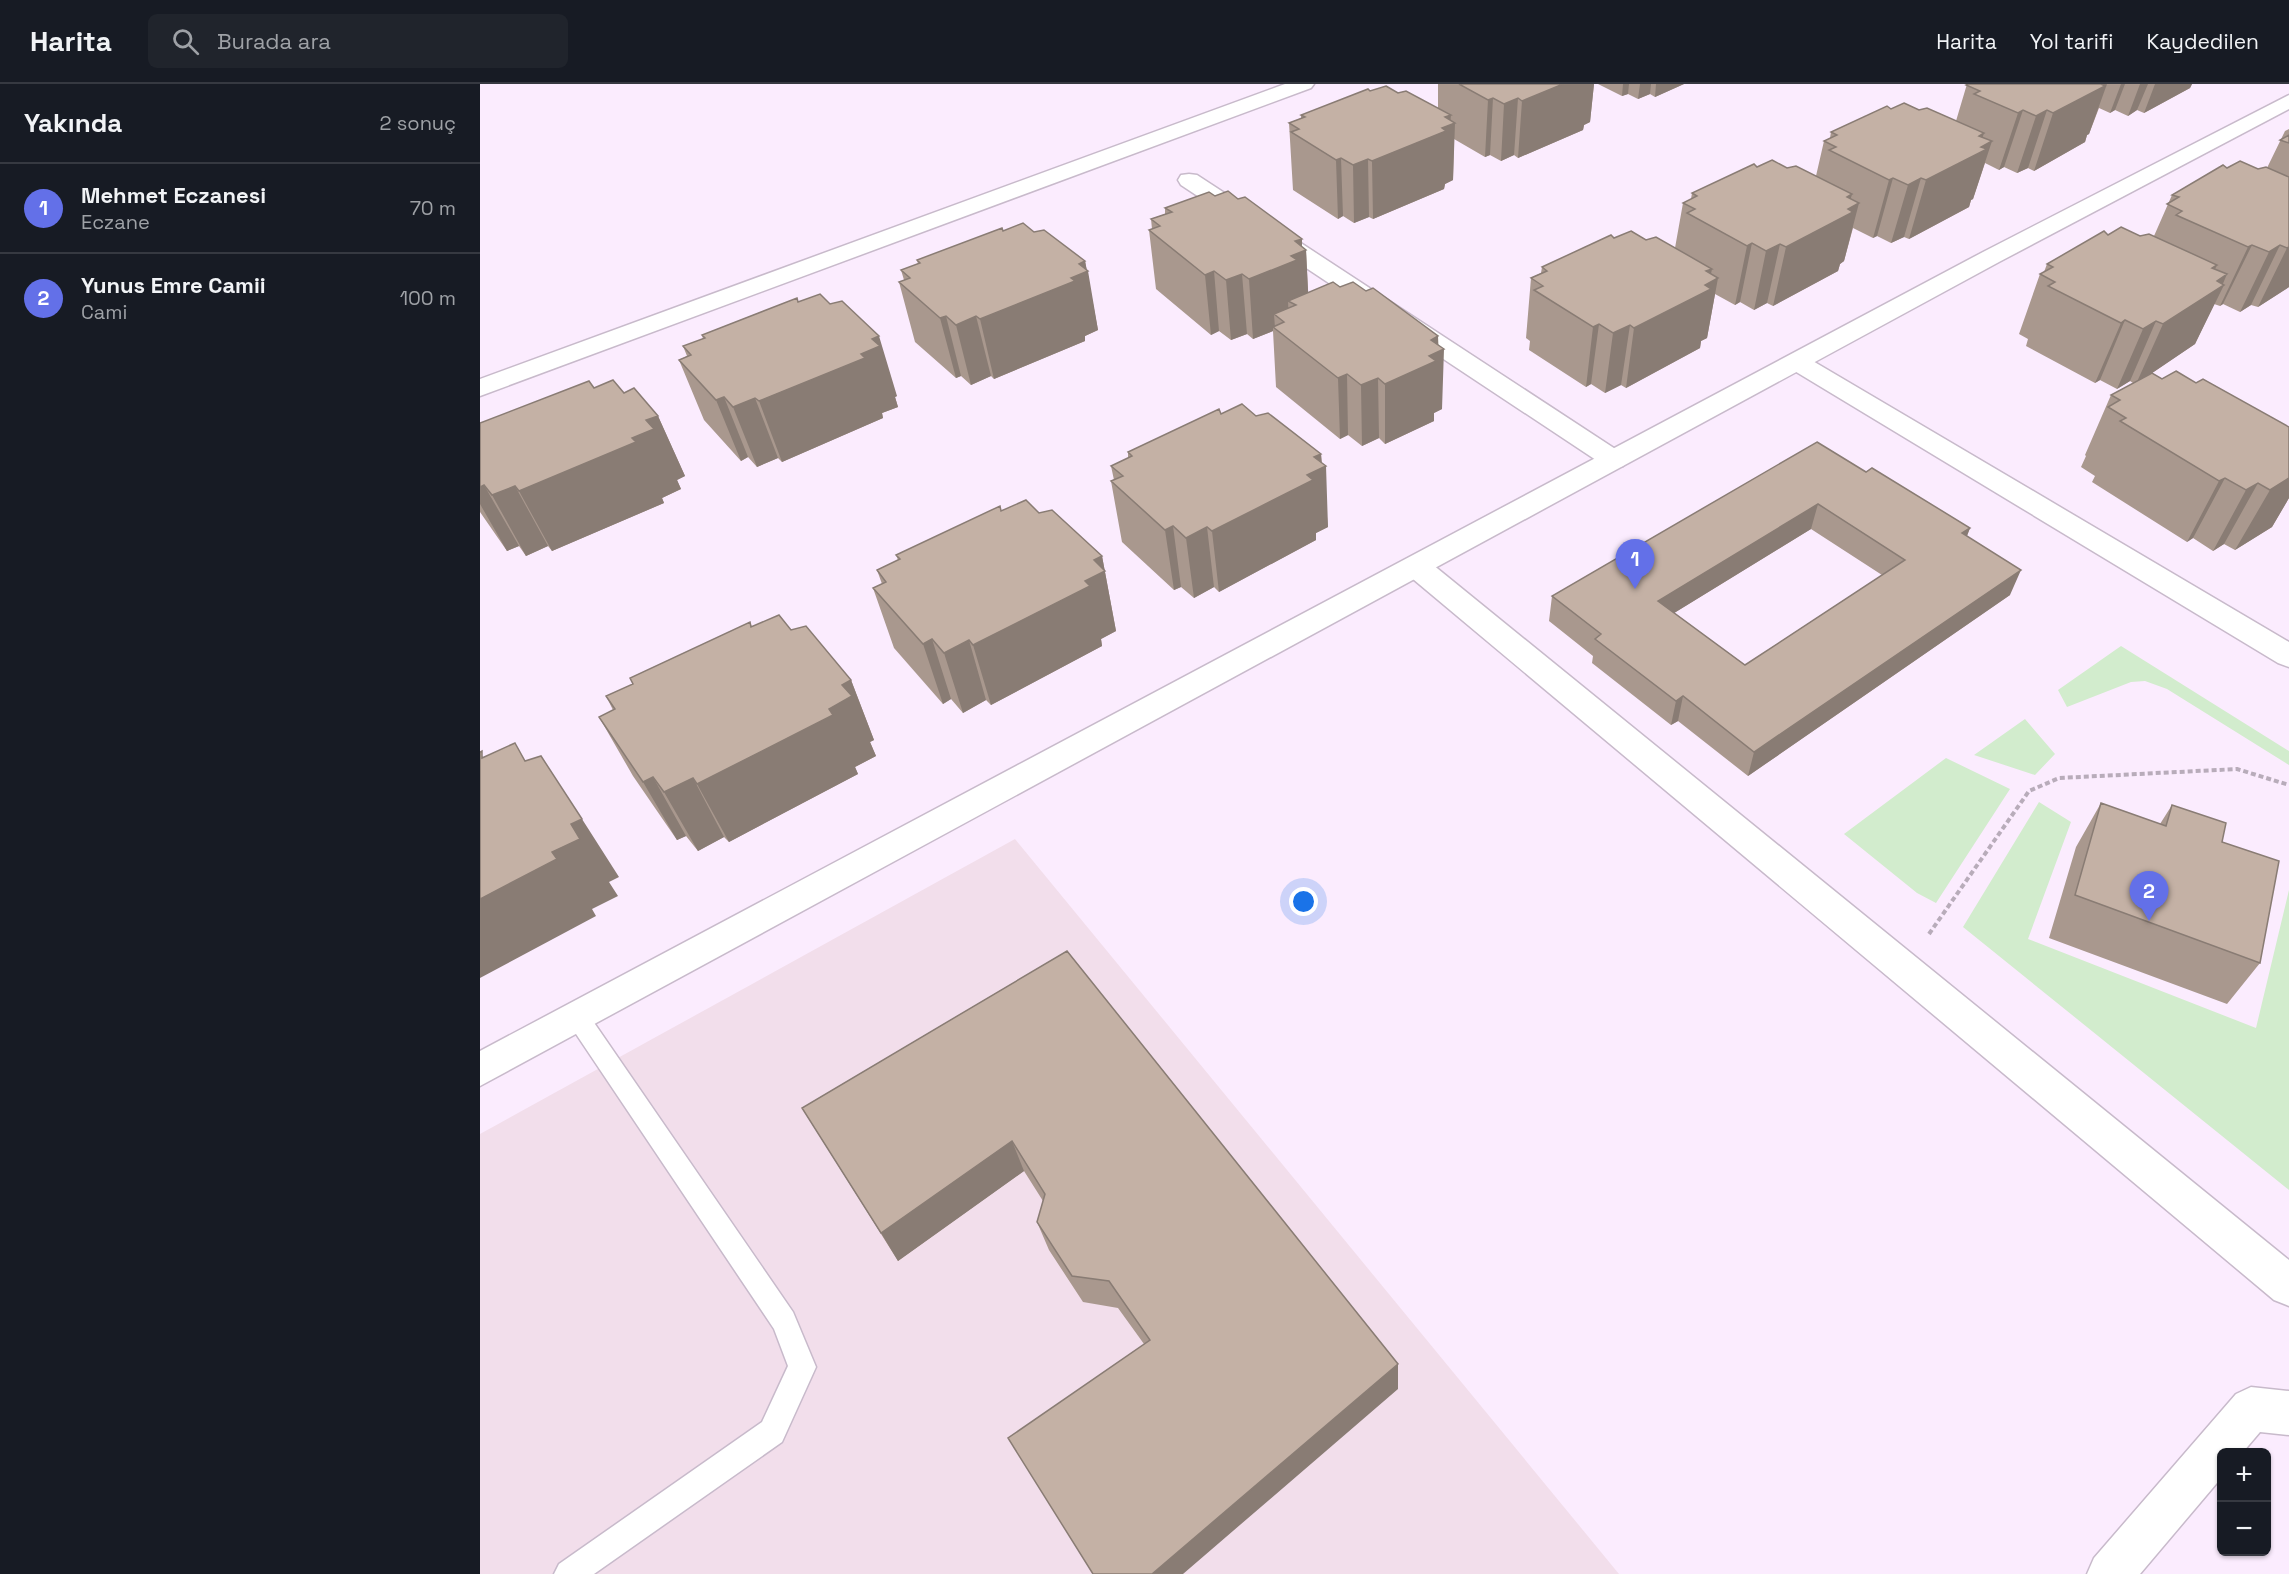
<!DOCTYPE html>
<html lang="tr">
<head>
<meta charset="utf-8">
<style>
	body { margin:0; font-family:"Space Grotesk",sans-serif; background:#20242c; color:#f1f3f6 }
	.controls { position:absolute; right:18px; bottom:18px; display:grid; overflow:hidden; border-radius:9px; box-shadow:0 2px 4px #0004 }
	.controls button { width:54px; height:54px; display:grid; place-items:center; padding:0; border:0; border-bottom:2px solid #363941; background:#171b24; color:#f1f3f6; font:30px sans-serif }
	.you { position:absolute; left:824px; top:818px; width:21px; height:21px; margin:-15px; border:4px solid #fff; border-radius:50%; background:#1a73e8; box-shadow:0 0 0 9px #1a73e833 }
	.badge { display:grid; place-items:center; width:39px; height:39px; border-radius:50%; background:#6370e8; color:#fff; font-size:20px; font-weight:700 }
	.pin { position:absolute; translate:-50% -50px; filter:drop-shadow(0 2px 3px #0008) }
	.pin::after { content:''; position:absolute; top:32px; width:21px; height:18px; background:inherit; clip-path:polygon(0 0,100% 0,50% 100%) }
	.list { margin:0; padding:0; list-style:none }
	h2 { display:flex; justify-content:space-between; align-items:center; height:78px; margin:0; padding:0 24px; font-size:26px }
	h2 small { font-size:20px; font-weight:400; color:#9ea1a6 }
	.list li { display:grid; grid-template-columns:39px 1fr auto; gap:18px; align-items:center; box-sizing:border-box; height:90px; padding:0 24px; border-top:2px solid #363941 }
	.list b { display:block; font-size:22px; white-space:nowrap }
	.list p { margin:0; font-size:20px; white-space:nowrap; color:#9ea1a6 }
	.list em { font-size:20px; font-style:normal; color:#9ea1a6 }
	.icon { flex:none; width:33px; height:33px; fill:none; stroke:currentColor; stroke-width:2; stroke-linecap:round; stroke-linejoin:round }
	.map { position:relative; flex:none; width:1809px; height:1490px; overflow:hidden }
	header { display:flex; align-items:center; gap:36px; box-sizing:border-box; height:84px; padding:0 30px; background:#171b24; border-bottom:2px solid #363941 }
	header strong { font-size:28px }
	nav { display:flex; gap:33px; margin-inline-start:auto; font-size:21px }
	.search { width:420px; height:54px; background:#20242c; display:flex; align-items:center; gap:15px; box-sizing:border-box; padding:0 21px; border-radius:9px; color:#9ea1a6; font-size:22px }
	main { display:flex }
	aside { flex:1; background:#171b24 }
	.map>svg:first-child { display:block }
</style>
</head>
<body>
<header>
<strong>Harita</strong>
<div class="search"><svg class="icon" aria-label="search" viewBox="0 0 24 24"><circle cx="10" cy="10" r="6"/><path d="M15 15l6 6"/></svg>Burada ara</div>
<nav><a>Harita</a><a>Yol tarifi</a><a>Kaydedilen</a></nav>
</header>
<main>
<aside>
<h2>Yakında<small>2 sonuç</small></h2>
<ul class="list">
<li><span class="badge">1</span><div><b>Mehmet Eczanesi</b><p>Eczane</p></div><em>70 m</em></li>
<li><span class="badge">2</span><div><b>Yunus Emre Camii</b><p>Cami</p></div><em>100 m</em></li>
</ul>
</aside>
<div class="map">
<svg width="1809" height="1490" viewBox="0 0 1809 1490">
	<rect width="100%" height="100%" fill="#fbecfe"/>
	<path fill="#f2deeb" d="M535 755 1139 1490H0V1050Z"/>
	<path fill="#d2eccd" d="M1641 562 1809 667V681L1687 605 1665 597 1651 598 1587 623 1578 606Z
		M1545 635 1575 670 1555 691 1494 671Z
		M1466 674 1530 705 1456 819 1437 809 1364 750Z
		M1559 718 1591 738 1548 855 1776 944 1809 806V1106L1483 843Z"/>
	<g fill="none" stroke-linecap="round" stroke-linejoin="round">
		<defs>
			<path id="lane" d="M98 924 106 927 313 1228 336 1283 302 1358 114 1490H74L79 1480 282 1338 308 1282 294 1245 90 941 86 934 90 927Z"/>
			<path id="street" d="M709 90 717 91 1143 370 1147 376 1143 382 1134 384 1125 382 701 101 698 96 701 91Z
				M1317 271 1326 273 1809 558V583L1798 579 1308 283 1305 278 1308 273Z
				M937 474 947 476 1809 1176V1222L1794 1216 927 490 923 483 927 476Z
				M1771 1303 1809 1307V1351L1780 1348 1763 1368H1742V1393L1660 1490H1607L1614 1474 1756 1310Z"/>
			<path id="secondary" d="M805 0H834L831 4 0 312V295Z
				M1809 11V25L1519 178 0 1002V967L1503 168Z"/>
		</defs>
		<use href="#lane" stroke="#c8bacb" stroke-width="3"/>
		<use href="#street" stroke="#c8bacb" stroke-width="3"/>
		<use href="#secondary" stroke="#c8bacb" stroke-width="3"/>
		<path stroke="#b8acba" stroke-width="4" stroke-dasharray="5 3" stroke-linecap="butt" d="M1449 850 1549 707 1579 694 1757 685 1809 701"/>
		<use href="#lane" fill="#fff" fill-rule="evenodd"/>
		<use href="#street" fill="#fff" fill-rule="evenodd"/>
		<use href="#secondary" fill="#fff" fill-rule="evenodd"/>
	</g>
	<path fill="#a9988e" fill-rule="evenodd" d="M958 0H1114L1110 38 1104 41 1103 46 1038 74 1034 71 1021 77 1010 71 1005 73 974 55 973 96 965 100 964 105 893 135 889 133 874 139 863 132 858 135 813 106 809 39 821 34V31L890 7 918 9 958 24Z
		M1118 0H1204L1175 13 1170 10 1158 15 1148 10 1142 12Z
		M1487 0H1712L1710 4 1664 29 1657 26 1648 32 1635 26 1630 29 1619 24 1609 50 1607 51 1605 58 1554 87 1548 84 1537 89 1524 83 1519 86 1505 79 1493 115 1491 116 1489 123 1429 155 1424 153 1411 159 1397 152 1393 154 1373 144 1364 177 1360 180 1358 187 1293 222 1287 219 1274 226 1260 218 1255 221 1235 210 1227 254 1221 257 1220 264 1146 304 1141 301 1125 309 1111 300 1106 303 1049 266 1050 257 1046 254 1051 194 1061 189 1062 183 1134 154 1166 156 1195 164 1203 119 1211 115 1212 109 1277 83 1307 84 1336 92 1344 57 1350 54 1351 48 1411 25 1439 26 1476 37Z
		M1809 45V203L1778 223 1771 221 1760 228 1743 220 1740 222 1734 220 1715 260 1672 289 1682 295 1716 299 1809 343V414L1792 443 1755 466 1744 460 1733 467 1713 454 1707 458 1612 398 1615 392 1601 383 1606 372 1605 371 1631 311 1653 299 1650 297 1637 305 1620 296 1615 299 1546 262 1548 255 1539 250 1560 190 1564 188 1567 180 1628 151 1674 152 1692 111 1747 84 1778 85 1787 84 1805 47Z
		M735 112 826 166 828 209 860 203 886 207 958 252 962 325 954 329V337L905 360 899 354 882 362 868 351 860 355 796 303 793 247 773 255 767 250 751 256 739 247 731 251 676 205 669 146 672 145 671 135 685 130V124Z
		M523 147 554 148 605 177 618 246 605 252V257L514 295 511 292 491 301 481 292 476 294 435 258 419 198 424 196 421 186 438 180 437 176Z
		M317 214 318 218 417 312 415 313 418 323 402 329 403 334 302 378 298 374 277 383 268 373 261 377 224 336 199 276 207 272 203 262 223 255 222 251Z
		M114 304 144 309 178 332 205 392 197 396 201 405 182 414 184 419 72 467 68 462 46 472 39 462 27 467 0 428V339Z
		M741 330 776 332 841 370 848 443 836 449V456L739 508 734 503 714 514 701 503 694 506 642 458 631 397 634 396 631 382 648 374V368Z
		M1386 388 1490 444 1487 452 1530 511 1268 692 1198 637 1191 641 1112 579 1113 572 1069 537 1072 512ZM1331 445 1402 491 1265 581 1194 529Z
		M521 427 559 429 622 472 636 547 621 555 622 562 511 621 506 616 483 629 471 615 463 620 414 564 393 504 402 500 397 486 418 476 416 471Z
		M270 538 272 543 311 546 371 596 394 656 390 658 396 672 375 683 378 690 249 758 244 753 218 767 206 752 197 756 153 692 119 633 133 626 126 612 153 600Z
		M1621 719 1680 740 1692 721 1742 758 1780 879 1747 920 1569 854 1596 763Z
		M587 867 918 1305 664 1260 638 1224 603 1218 569 1166 557 1138 563 1117 544 1087 418 1177 322 1024Z"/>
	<path fill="#897c74" d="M1083 0H1114L1110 38 1104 41 1103 46 1038 74 1042 17Z
		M1143 0H1149L1148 10 1142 12Z
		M1160 0H1171L1170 10 1158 15Z
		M1176 0H1204L1175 13Z
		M1619 0H1627L1609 50 1607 51 1605 58 1554 87 1573 29Z
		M1641 0H1645L1635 26 1630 29Z
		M1660 0H1668L1657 26 1648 32Z
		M1675 0H1712L1710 4 1664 29Z
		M1013 14 1010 71 1005 73 1008 16Z
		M1038 14 1034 71 1021 77 1024 20Z
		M1543 26 1524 83 1519 86 1538 29Z
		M1567 26 1548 84 1537 89 1556 32Z
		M971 31 970 41 975 39 973 96 965 100 964 105 893 135 892 77 962 44 965 33Z
		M1504 49 1497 70 1501 63 1512 57 1493 115 1491 116 1489 123 1429 155 1446 96 1499 52Z
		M861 74 863 132 858 135 856 76Z
		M888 75 889 133 874 139 873 81Z
		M1413 94 1397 152 1393 154 1409 96Z
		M1441 94 1424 153 1411 159 1428 101Z
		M1372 110 1368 125 1379 119 1364 177 1360 180 1358 187 1293 222 1306 163 1367 113Z
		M822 155V167L826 166 829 225 808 217 809 240 804 238 794 230 795 244 793 243V247L773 255 769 195 811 172 815 157Z
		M1272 159 1260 218 1255 221 1267 162Z
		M1300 160 1287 219 1274 226 1286 167Z
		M1772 161 1743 220 1740 222 1768 163Z
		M1800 161 1771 221 1760 228 1789 168Z
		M1809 163V203L1778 223 1807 164Z
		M605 177 607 187H608L618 246 605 252V257L514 295 500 235 591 194 599 180Z
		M1737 181 1720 216 1737 197 1747 190 1742 202 1744 201 1715 260 1656 300 1683 240 1732 184Z
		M1232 185 1229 199 1238 194 1227 254 1221 257 1220 264 1146 304 1154 244 1226 187Z
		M734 187 739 247 731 251 725 191Z
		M762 190 767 250 751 256 746 196Z
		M466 232 481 292 476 294 460 234Z
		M496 232 511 292 491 301 476 241Z
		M1645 236 1620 296 1615 299 1641 239Z
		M1676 237 1650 297 1637 305 1663 245Z
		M1119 240 1111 300 1106 303 1113 243Z
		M1150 241 1141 301 1125 309 1133 249Z
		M399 252 417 312 415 313 418 323 402 329 403 334 302 378 279 317 381 270 392 255Z
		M958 252V268L964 265 962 325 954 329V337L905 360V300L951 256Z
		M867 290 868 351 860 355 858 294Z
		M898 294 899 354 882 362 881 301Z
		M244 313 268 373 261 377 236 316Z
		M275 314 298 374 277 383 253 323Z
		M178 332 205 392 197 396 201 405 182 414 184 419 72 467 39 407 152 354 166 336Z
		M841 370 842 384 846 382 848 443 836 449V456L739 508 732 447 827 391 834 373Z
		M1809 390V414L1792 443 1755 466 1790 406Z
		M1745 394 1713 454 1707 458 1739 397Z
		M1778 399 1744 460 1733 467 1766 406Z
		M4 401 39 462 27 467 0 420V403Z
		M35 402 68 462 46 472 12 411Z
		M1338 420 1331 445 1173 542 1178 517Z
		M693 442 701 503 694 506 685 446Z
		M727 443 734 503 714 514 706 454Z
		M1490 444 1480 469 1482 449Z
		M622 472 636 547 621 555 622 562 511 621 493 561 605 497 614 476Z
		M1541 486 1530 511 1268 692 1274 668Z
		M452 555 471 615 463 620 443 560Z
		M489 556 506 616 483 629 464 569Z
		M371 596 394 656 390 658 396 672 375 683 378 690 249 758 217 700 349 625 362 601Z
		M1203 612 1198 637 1191 641 1196 617Z
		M173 693 206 752 197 756 163 698Z
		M213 694 244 753 218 767 184 708Z
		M102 735 139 793 129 798 138 812 112 825 116 832 0 894V815L91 740Z
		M532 1057 544 1087 418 1177 401 1149Z
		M918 1280V1305L703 1490H672Z"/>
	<path fill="#c4b1a5" stroke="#897c74" stroke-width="1.5" fill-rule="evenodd" d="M979 0H1083L1042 17 1038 14 1024 20 1013 14 1008 16Z
		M1488 0H1621L1625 2 1573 29 1567 26 1556 32 1543 26 1538 29 1494 10 1500 7 1486 1Z
		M906 2 918 9 926 7 971 31 965 33 975 39 962 44 966 47 892 77 888 75 873 81 861 74 856 76 811 48 819 45 809 39 825 33 821 31 888 5 890 7Z
		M1424 19 1439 26 1447 24 1504 49 1499 52 1512 57 1501 63 1507 65 1446 96 1441 94 1428 101 1413 94 1409 96 1349 66 1356 63 1344 57 1357 51 1351 48 1407 22 1411 25Z
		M1809 51V59L1800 56Z
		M1292 76 1307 84 1316 82 1372 110 1367 113 1379 119 1368 125 1373 128 1306 163 1300 160 1286 167 1272 159 1267 162 1207 129 1215 125 1203 119 1217 112 1212 109 1274 80 1277 83Z
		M1760 77 1778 85 1786 83 1809 93V163L1807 164 1800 161 1789 168 1772 161 1768 163 1696 131 1702 127 1687 120 1699 113 1692 111 1743 81 1747 84Z
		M748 107 758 115 765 113 822 155 815 157 826 166 811 172 817 176 769 195 762 190 746 196 734 187 725 191 669 146 680 142 671 135 692 128 685 124 729 108 735 112Z
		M543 139 554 148 564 146 605 177 599 180 608 187 591 194 595 197 500 235 496 232 476 241 466 232 460 234 419 198 430 194 421 186 440 179 437 176 522 144 523 147Z
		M1641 143 1660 152 1669 150 1737 181 1732 184 1747 190 1737 197 1744 201 1683 240 1676 237 1663 245 1645 236 1641 239 1568 202 1575 198 1560 190 1573 183 1567 180 1624 147 1628 151Z
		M1151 147 1166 156 1176 153 1232 185 1226 187 1238 194 1225 201 1231 205 1154 244 1150 241 1133 249 1119 240 1113 243 1054 206 1063 202 1051 194 1067 187 1062 183 1131 151 1134 154Z
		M853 198 860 203 873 198 886 207 893 204 958 252 951 256 964 265 949 272 956 277 905 300 898 294 881 301 867 290 858 294 793 243 804 238 794 230 816 221 808 217Z
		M340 210 350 220 362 217 399 252 392 255 400 262 381 270 385 274 279 317 275 314 253 323 244 313 236 316 199 276 211 271 203 262 225 254 222 251 317 214 318 218Z
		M1696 287 1716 299 1723 295 1809 343V394L1790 406 1778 399 1766 406 1745 394 1739 397 1640 337 1646 334 1628 323 1640 316 1631 311 1672 289 1682 295Z
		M133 296 144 309 154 304 178 332 166 336 174 345 152 354 156 358 39 407 35 402 12 411 4 401 0 403V339L109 297 114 304Z
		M762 320 776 332 788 329 841 370 834 373 846 382 827 391 833 396 732 447 727 443 706 454 693 442 685 446 631 397 643 392 631 382 652 372 648 368 739 325 741 330Z
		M1337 358 1386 388 1392 384 1490 444 1482 449 1541 486 1274 668 1203 612 1196 617 1115 555 1121 550 1072 512ZM1338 420 1425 476 1265 581 1178 517Z
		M546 416 559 429 572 426 622 472 614 476 625 487 605 497 610 502 493 561 489 556 464 569 452 555 443 560 393 504 406 498 397 486 420 475 416 471 520 422 521 427Z
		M299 531 311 546 326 542 371 596 362 601 372 612 349 625 353 631 217 700 213 694 184 708 173 693 163 698 119 633 135 625 126 612 153 600 150 594 270 538 271 543Z
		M35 659 45 677 61 672 102 735 91 740 100 755 72 768 77 775 0 815V668L2 667V674Z
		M1621 719 1686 742 1692 721 1746 739 1742 758 1799 777 1780 879 1595 811Z
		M587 867 918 1280 672 1490H613L528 1354 670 1256 629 1197 592 1192 557 1138 565 1110 532 1057 401 1149 322 1024Z"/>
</svg>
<div class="controls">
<button>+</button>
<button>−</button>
</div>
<div class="you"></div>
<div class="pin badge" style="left:1155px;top:505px">1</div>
<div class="pin badge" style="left:1669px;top:837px">2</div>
</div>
</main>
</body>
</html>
